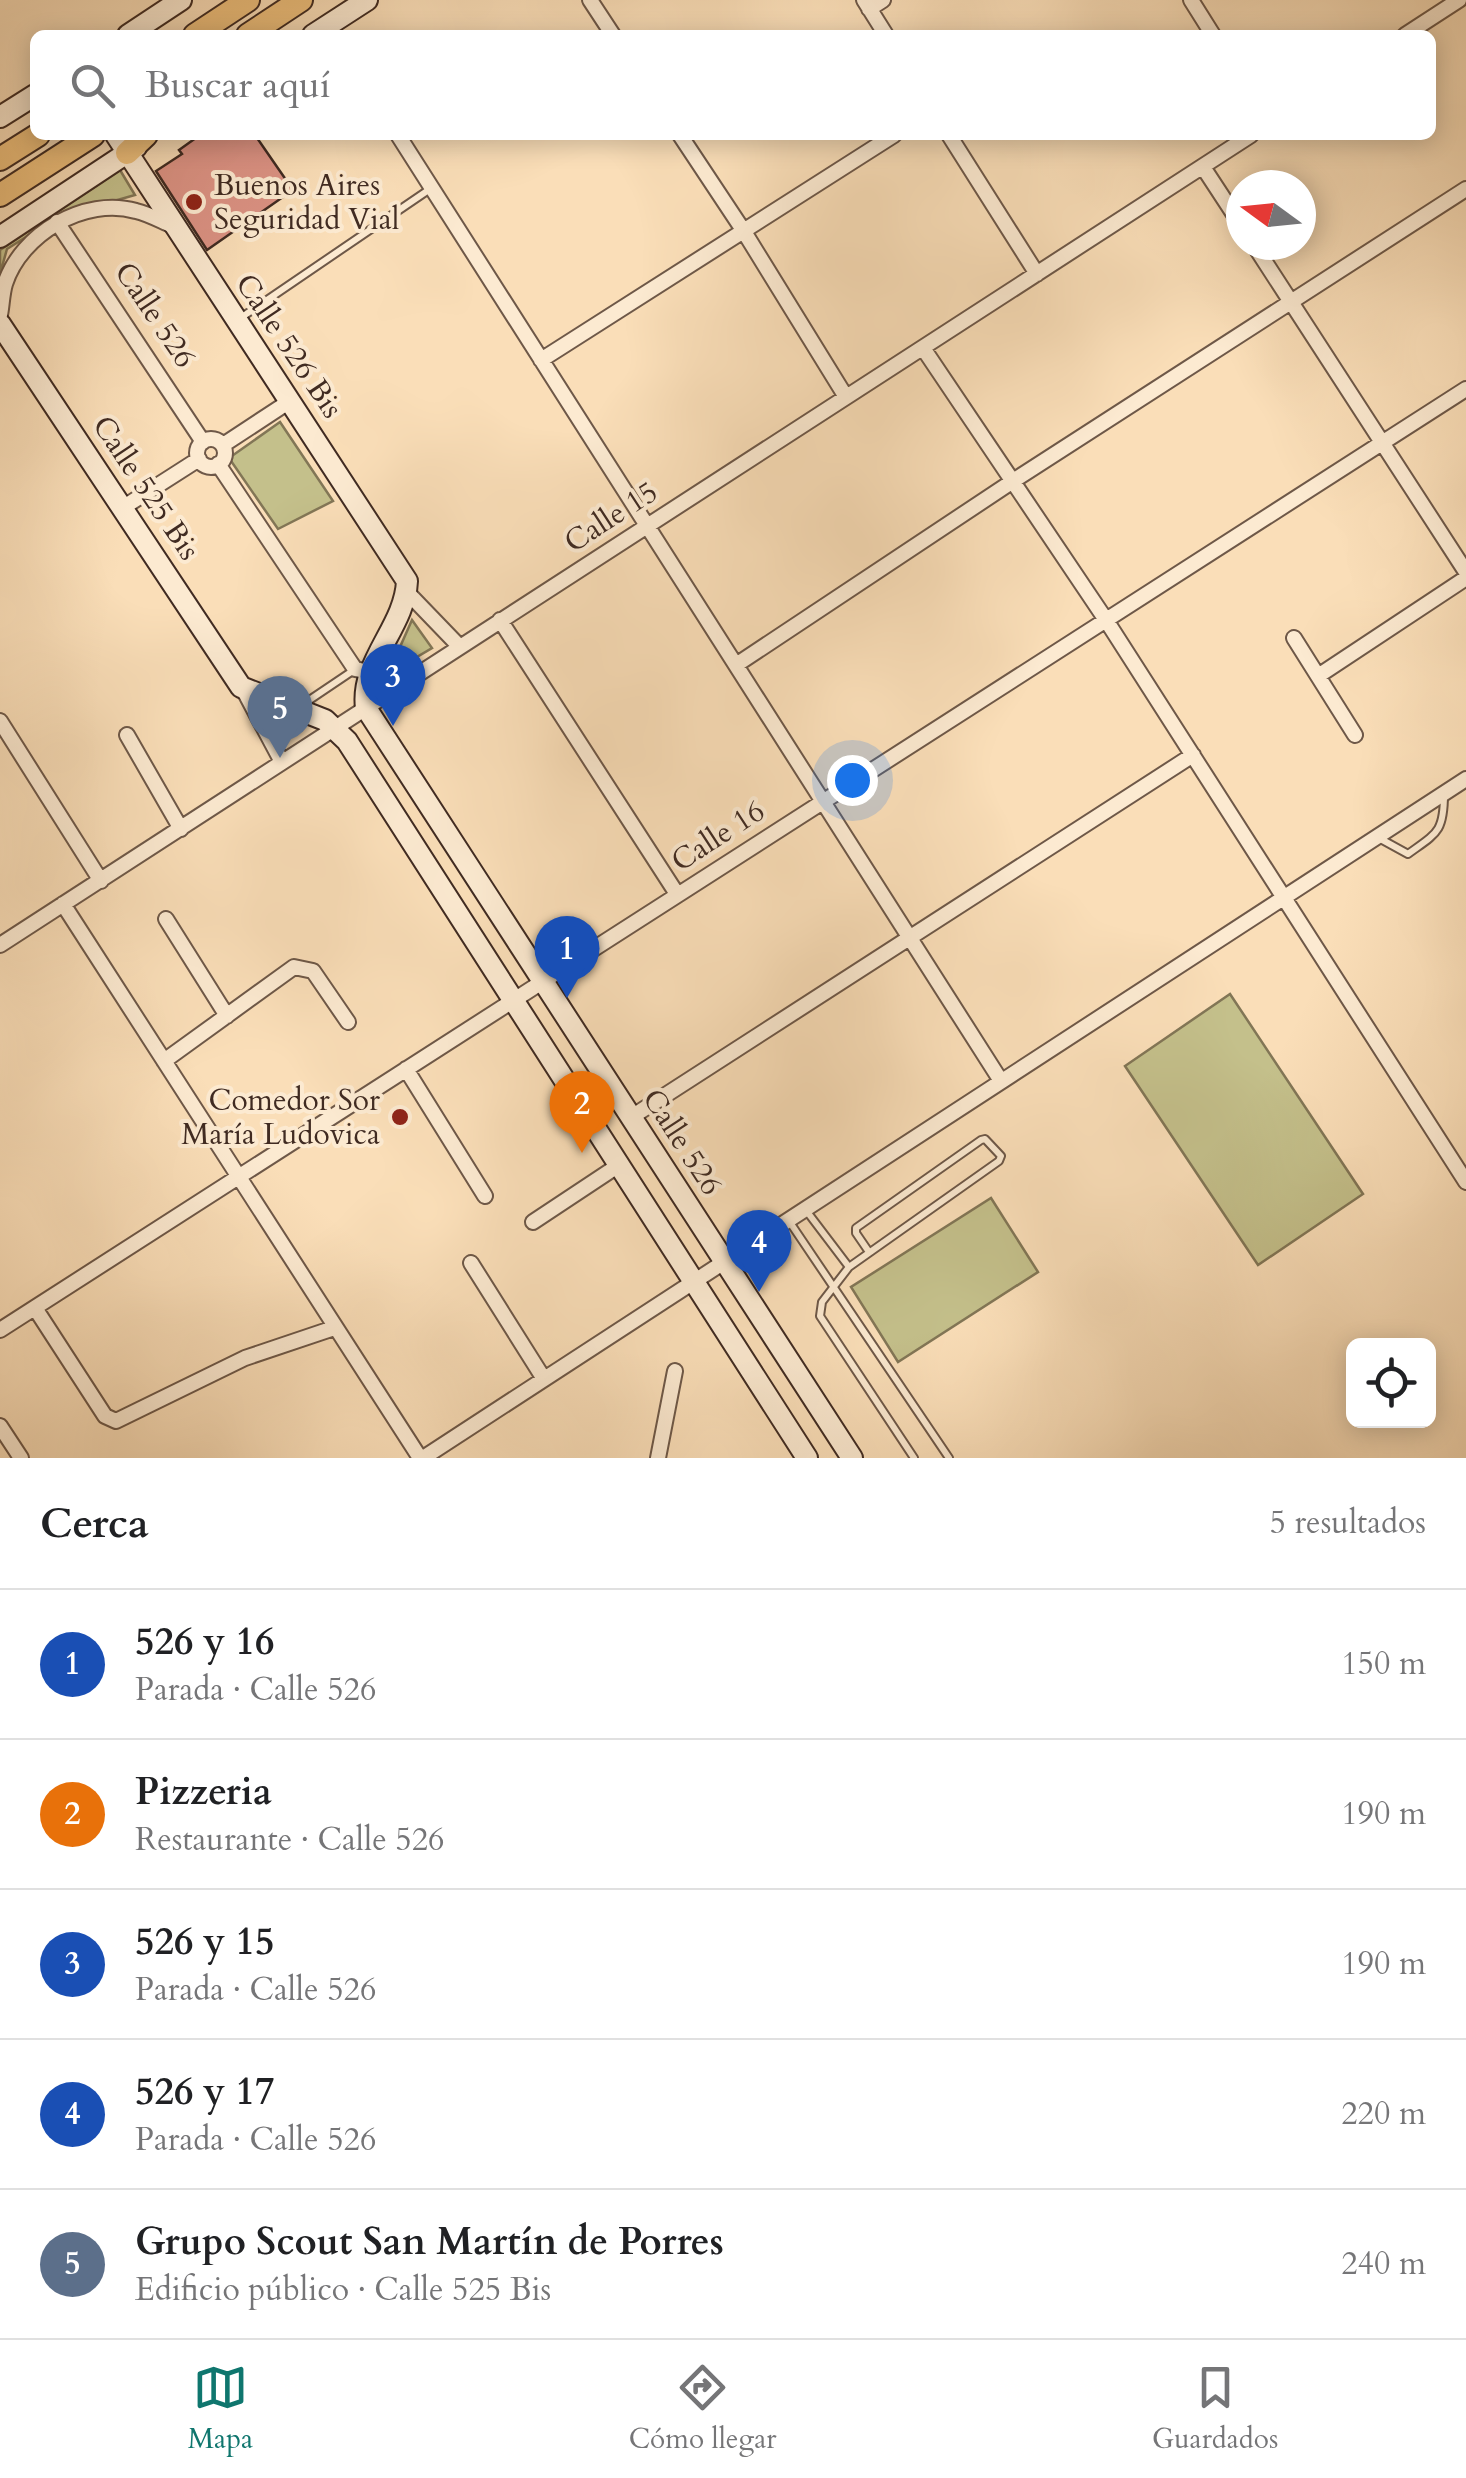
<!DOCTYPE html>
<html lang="es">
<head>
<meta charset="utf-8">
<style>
	body { margin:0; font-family:Cardo,serif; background:#f6f6f6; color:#202124 }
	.controls { position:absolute; right:30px; bottom:30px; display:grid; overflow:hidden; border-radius:15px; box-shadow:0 5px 25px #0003 }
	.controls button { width:90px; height:90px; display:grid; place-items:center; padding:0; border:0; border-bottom:2px solid #e0e0e0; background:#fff; color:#202124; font:50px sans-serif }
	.compass { position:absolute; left:1226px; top:170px; width:90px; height:90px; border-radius:50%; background:#fff; box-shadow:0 5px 25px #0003; rotate:285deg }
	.you { position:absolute; left:852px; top:780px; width:35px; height:35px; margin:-25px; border:8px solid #fff; border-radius:50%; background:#1a73e8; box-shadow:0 0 0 15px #1a73e833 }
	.badge { display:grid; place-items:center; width:65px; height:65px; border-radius:50%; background:#0f766e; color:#fff; font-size:32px; font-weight:700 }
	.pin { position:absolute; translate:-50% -82px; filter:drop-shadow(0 2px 5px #0008) }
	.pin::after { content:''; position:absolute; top:52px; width:35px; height:30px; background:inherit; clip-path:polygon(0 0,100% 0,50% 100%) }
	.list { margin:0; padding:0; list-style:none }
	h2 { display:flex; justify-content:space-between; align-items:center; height:130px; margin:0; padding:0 40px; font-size:42px }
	h2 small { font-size:32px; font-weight:400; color:#757577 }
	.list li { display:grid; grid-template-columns:65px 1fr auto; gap:30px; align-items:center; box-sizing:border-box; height:150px; padding:0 40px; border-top:2px solid #e0e0e0 }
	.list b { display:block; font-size:38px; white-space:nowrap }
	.list p { margin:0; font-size:32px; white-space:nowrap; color:#757577 }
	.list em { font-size:32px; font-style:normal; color:#757577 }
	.icon { flex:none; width:55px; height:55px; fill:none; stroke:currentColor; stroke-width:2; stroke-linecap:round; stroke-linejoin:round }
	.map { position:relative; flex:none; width:1466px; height:1458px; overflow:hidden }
	.search { position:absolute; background:#fff; box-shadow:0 5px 25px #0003; left:30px; right:30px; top:30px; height:110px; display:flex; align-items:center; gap:25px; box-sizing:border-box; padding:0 35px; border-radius:15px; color:#757577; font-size:38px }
	.sheet { height:880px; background:#fff }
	nav { display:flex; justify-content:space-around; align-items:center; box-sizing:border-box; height:140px; border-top:2px solid #e0e0e0; background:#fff; font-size:28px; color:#757577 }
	nav a { display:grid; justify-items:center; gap:5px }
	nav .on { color:#0f766e }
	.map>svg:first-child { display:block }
</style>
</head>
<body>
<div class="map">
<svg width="1466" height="1458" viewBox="0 0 1466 1458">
	<rect width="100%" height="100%" fill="#fadeb8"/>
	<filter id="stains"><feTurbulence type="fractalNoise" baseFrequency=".002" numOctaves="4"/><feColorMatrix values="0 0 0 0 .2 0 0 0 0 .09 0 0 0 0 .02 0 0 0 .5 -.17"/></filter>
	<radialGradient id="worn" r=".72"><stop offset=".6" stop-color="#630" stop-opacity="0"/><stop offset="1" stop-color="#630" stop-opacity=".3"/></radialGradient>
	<path fill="#c4c08b" stroke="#827656" stroke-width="2.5" d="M120 170 135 195 58 217 7 249 0 274V250Z
		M280 422 333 501 278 529 229 458Z
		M412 620 432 648 388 674Z
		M1230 994 1363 1194 1258 1265 1125 1066Z
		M991 1198 1038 1272 898 1362 851 1287Z"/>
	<path fill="#db9284" stroke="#402b22" stroke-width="2.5" d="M200 135H255L293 190 207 250 156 171 182 154 179 150Z"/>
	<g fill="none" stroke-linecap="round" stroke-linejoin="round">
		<defs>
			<path id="lane" d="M242 317 430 189
				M302 705 354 670
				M1377 837 1408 854C1437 833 1444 832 1444 794
				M805 1209 849 1267 822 1302 820 1316 914 1458
				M789 1221 949 1458
				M849 1267 999 1161 1001 1156 985 1139 981 1140 856 1228V1233L869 1252"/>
			<path id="street" d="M590 0 613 35
				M864 0 886 35
				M1191 0 1213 35
				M869 9 883 0
				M1405 35 1459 0
				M398 135 1001 1081
				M680 135 743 230 846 397
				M949 135 1037 274
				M1203 167 1241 225
				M57 222 203 442
				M1254 245 1466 572
				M0 315C2 305 2 294 5 284 21 234 85 196 136 211 149 214 161 221 173 226
				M923 348 1106 620 1466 1182
				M541 360 894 135
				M197 453a14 14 0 1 1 28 0a14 14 0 1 1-28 0Z
				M223 445 290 401
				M218 464 355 669 370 672
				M124 507 199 459
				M407 592 460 647
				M500 620 677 894
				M1294 638 1355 735
				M736 665 1013 481 1466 189
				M1318 676 1466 578
				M242 687 282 762
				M0 721 101 881
				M127 735 181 829
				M63 904 420 1458
				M166 919 227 1016
				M0 945 1251 135
				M164 1061 294 967 313 971 348 1022
				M406 1069 485 1196
				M630 1118 1193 755
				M533 1222 619 1165
				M471 1263 544 1379
				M35 1308 105 1416 116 1421 245 1358 334 1328
				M0 1330 1466 389
				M0 1426 21 1458
				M423 1458 1466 779
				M658 1458 675 1371"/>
			<path id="secondary" d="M128 35 181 0
				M313 35 367 0
				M0 117 35 95
				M116 135 407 581C405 627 360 661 366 708L852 1458
				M0 237 136 147
				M0 324 241 687 325 720 347 741 807 1458"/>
			<path id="primary" d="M195 35 248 0
				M248 35 301 0
				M127 153 146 135
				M0 159 38 135
				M0 195 93 135"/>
		</defs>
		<use href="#lane" stroke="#6e5848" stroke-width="10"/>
		<use href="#street" stroke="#6e5848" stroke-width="18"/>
		<use href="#secondary" stroke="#402b22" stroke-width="24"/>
		<use href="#primary" stroke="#402b22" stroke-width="26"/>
		<use href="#lane" stroke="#fcead1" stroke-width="6"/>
		<use href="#street" stroke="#fcead1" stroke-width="14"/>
		<use href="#secondary" stroke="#fcead1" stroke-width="20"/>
		<use href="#primary" stroke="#edbf7c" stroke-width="22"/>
	</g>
	<g fill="#8f2418" stroke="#fcead1" stroke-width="4">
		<circle cx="194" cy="202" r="10"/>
		<circle cx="400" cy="1117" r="10"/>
	</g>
	<g text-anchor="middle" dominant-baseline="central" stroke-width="8" stroke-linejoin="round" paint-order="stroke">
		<g font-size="30" fill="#402b22" stroke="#fcead1" text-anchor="start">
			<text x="214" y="185">Buenos Aires<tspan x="214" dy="34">Seguridad Vial</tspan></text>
			<text x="380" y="1100" text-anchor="end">Comedor Sor<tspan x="380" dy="34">María Ludovica</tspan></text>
		</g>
		<g font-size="30" fill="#402b22" stroke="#fcead1">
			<text transform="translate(155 315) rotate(56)">Calle 526</text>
			<text transform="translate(289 346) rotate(56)">Calle 526 Bis</text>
			<text transform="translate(146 488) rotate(56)">Calle 525 Bis</text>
			<text transform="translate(611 517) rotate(-33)">Calle 15</text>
			<text transform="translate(718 836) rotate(-33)">Calle 16</text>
			<text transform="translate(682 1142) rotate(57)">Calle 526</text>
		</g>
	</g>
	<rect width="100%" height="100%" filter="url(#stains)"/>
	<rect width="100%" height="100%" fill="url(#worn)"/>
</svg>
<div class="controls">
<button><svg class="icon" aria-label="locate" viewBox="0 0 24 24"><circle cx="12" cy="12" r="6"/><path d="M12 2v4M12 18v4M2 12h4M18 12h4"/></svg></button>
</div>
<svg class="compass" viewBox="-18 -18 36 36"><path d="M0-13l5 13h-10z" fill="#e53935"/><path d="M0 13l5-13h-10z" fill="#757577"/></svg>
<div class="you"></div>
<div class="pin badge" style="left:567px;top:998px;background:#1a4fb4">1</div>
<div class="pin badge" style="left:582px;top:1153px;background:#e8710a">2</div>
<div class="pin badge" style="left:393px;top:726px;background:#1a4fb4">3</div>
<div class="pin badge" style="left:759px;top:1292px;background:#1a4fb4">4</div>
<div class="pin badge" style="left:280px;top:758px;background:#5c6f8a">5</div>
<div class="search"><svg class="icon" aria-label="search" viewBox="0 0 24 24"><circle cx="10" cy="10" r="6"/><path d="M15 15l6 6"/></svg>Buscar aquí</div>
</div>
<section class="sheet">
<h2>Cerca<small>5 resultados</small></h2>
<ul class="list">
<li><span class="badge" style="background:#1a4fb4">1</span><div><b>526 y 16</b><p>Parada · Calle 526</p></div><em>150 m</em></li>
<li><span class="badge" style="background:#e8710a">2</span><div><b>Pizzeria</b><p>Restaurante · Calle 526</p></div><em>190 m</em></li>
<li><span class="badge" style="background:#1a4fb4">3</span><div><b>526 y 15</b><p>Parada · Calle 526</p></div><em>190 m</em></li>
<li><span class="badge" style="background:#1a4fb4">4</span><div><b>526 y 17</b><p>Parada · Calle 526</p></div><em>220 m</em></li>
<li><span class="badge" style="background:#5c6f8a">5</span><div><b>Grupo Scout San Martín de Porres</b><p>Edificio público · Calle 525 Bis</p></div><em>240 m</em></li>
</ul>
</section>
<nav>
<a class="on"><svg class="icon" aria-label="map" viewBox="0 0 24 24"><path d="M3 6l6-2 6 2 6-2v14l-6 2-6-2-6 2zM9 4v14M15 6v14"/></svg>Mapa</a>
<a><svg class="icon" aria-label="directions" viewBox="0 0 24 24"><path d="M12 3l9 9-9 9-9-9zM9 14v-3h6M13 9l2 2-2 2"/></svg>Cómo llegar</a>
<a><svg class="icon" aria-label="saved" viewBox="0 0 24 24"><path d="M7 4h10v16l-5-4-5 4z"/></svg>Guardados</a>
</nav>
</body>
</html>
